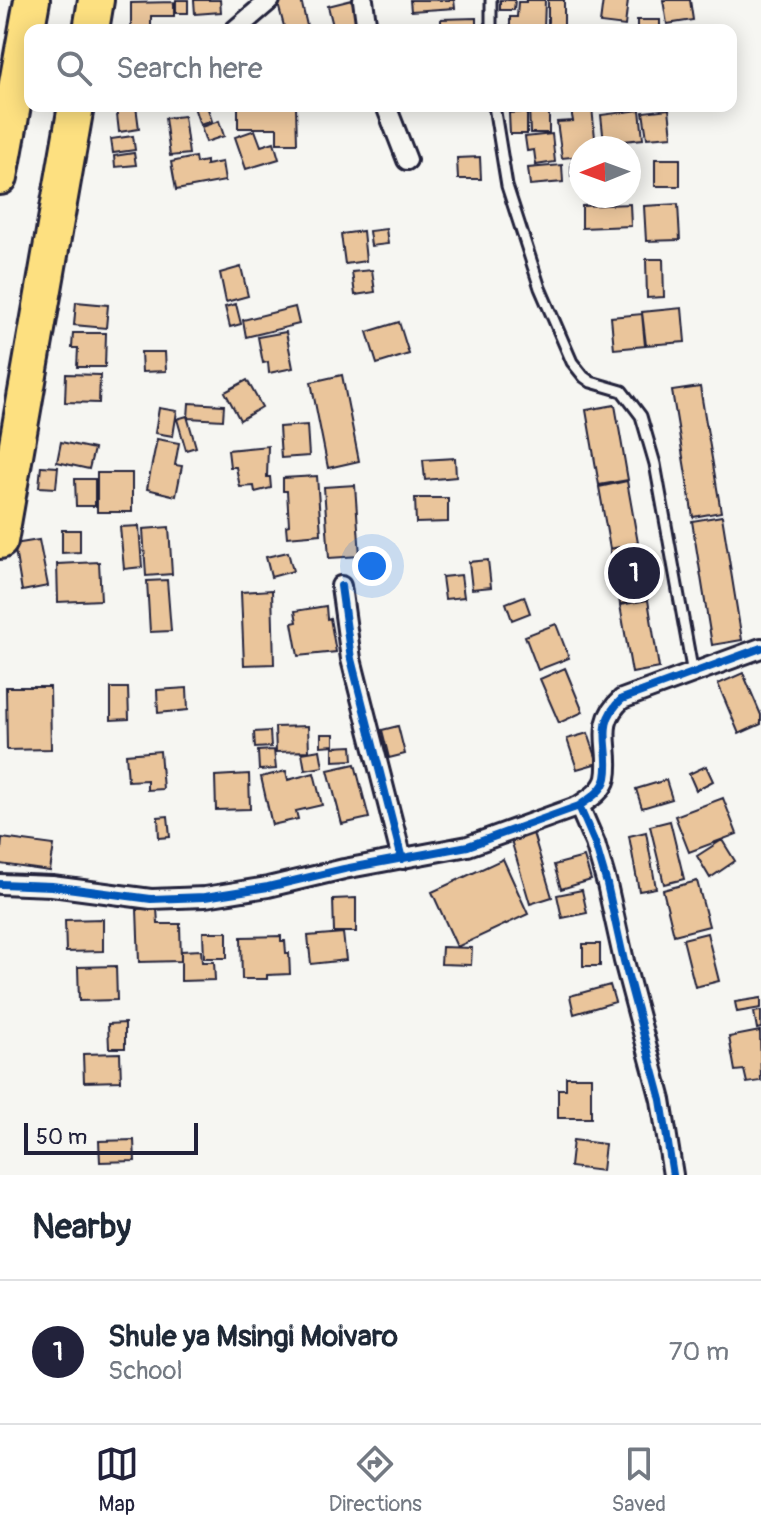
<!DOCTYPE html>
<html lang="en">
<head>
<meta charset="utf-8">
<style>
	body { margin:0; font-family:Pangolin,sans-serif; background:#f2f2f3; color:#1f2937 }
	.compass { position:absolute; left:569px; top:136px; width:72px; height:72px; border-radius:50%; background:#fff; box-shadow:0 4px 20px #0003; rotate:269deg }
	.scale { position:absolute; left:24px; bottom:20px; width:174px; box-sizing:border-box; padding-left:8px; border:4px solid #22223b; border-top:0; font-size:22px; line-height:28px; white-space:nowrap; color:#22223b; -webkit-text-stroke:6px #f6f6f2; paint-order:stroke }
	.you { position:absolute; left:372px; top:566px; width:28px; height:28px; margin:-20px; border:6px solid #fff; border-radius:50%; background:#1a73e8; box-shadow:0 0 0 12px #1a73e833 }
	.badge { display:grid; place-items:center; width:52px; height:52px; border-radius:50%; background:#22223b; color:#fff; font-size:26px; font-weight:700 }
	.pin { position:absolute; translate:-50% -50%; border:4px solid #fff; box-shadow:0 2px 8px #0006 }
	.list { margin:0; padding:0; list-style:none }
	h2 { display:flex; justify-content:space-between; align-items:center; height:104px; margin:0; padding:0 32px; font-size:34px }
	h2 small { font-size:26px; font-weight:400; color:#747a83 }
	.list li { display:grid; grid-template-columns:52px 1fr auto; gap:24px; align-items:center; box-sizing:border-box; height:144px; padding:0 32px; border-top:2px solid #e0e1e3 }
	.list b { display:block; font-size:30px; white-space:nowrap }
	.list p { margin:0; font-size:26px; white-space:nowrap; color:#747a83 }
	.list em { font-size:26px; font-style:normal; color:#747a83 }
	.icon { flex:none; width:44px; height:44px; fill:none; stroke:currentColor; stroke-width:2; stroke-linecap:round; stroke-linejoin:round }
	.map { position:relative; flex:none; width:761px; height:1175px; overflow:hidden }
	.search { position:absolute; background:#fff; box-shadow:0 4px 20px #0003; left:24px; right:24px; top:24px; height:88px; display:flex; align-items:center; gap:20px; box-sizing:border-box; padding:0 28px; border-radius:16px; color:#747a83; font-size:30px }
	.sheet { height:248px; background:#fff }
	nav { display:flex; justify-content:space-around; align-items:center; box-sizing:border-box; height:112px; border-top:2px solid #e0e1e3; background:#fff; font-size:22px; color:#747a83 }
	nav a { display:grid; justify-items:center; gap:4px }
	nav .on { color:#22223b }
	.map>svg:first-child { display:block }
</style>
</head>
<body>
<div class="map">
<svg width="761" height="1175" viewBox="0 0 761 1175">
	<rect width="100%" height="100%" fill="#f6f6f2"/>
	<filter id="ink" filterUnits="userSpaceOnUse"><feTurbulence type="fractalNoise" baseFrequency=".0125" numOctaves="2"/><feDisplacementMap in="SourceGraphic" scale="16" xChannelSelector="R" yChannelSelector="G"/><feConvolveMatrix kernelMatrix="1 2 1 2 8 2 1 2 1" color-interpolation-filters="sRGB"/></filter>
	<g filter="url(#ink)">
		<path fill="#eac59b" stroke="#22223b" stroke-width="2" d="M176 0H188V13H176Z
			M194 0H220L221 12 195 14Z
			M277 0H301L308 30H285Z
			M352 0 359 30H334L328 6Z
			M410 0H454L455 8 411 11Z
			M500 0H515L514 10H500Z
			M526 0H545L544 30H510V17H517L518 2H526Z
			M548 0H564V27H548Z
			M603 0H628L625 26 600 23Z
			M663 0H690L693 20 667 24Z
			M174 2V16H151V30H131V3Z
			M476 18V30H441V19Z
			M637 20H660V30H637Z
			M116 106H136L139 129 119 132Z
			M207 106 212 121 200 125 194 107Z
			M238 106H296L297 143H277V128H238Z
			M529 106H549V133H530Z
			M592 107 596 148H581V156L562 158 557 122 573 121 571 110Z
			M669 109 672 136 647 138 643 112Z
			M640 110 643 139 604 143 601 115Z
			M527 112V134H510L509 113Z
			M184 116 189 154 170 156 165 118Z
			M219 121 224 136 206 142 201 127Z
			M255 130 261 146 274 142 279 159 246 169 235 137Z
			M552 134 555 162 536 165 534 150 527 151 525 137Z
			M133 136 135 150 113 153 111 139Z
			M134 153 136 165 115 167 114 156Z
			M195 157 196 163 206 161V165L222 162 225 181 176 190 171 162Z
			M480 157 481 179H458L457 158Z
			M655 159H680V186H655Z
			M571 163H581V176L571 177Z
			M562 165 563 182 530 185 528 168Z
			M630 204 631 226 582 228V206Z
			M678 204 680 240 646 241 644 206Z
			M386 229 388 244 371 246 369 231Z
			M363 231 366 261 345 264 341 234Z
			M646 259H663L664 297 647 298Z
			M241 267 248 296 226 302 220 273Z
			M372 270 375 292 355 295 352 272Z
			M76 302 108 305 106 328 74 325Z
			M236 304 241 324 230 327 225 307Z
			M295 307 299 324 246 337 243 320Z
			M682 308 685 342 646 345 642 312Z
			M642 314 645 346 614 349 611 317Z
			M399 322 409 354 377 364 367 332Z
			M286 332 293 368 269 373 268 362 263 363 258 337Z
			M73 333H106L105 367H77L78 348H72Z
			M141 352H165L166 371 142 372Z
			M66 374 100 375 99 403 65 402Z
			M342 375 359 461 328 468 311 382Z
			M247 380 262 407 240 420 225 392Z
			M700 387 721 512 693 517 672 391Z
			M189 403 224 405 223 420 188 418Z
			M615 405 628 480 599 485 586 410Z
			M159 408 177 411 173 436 155 433Z
			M187 416 196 447 186 450 177 419Z
			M307 425 309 456 281 458 279 427Z
			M157 439 179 443 175 465 182 466 176 496 147 489Z
			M61 442 94 449 89 469 57 462Z
			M268 446 267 477H270L271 488 255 492 254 486 240 487 236 467H230L228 450Z
			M455 458 456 477 425 480 423 460Z
			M41 466 58 467 56 488 39 487Z
			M97 473H132V512H97Z
			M317 476 321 534 287 537 286 526 289 525 287 491H283V478Z
			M75 479H95V506H76Z
			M627 481 638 543 610 549 599 487Z
			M355 485 360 556 329 558 324 487Z
			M415 498H448V522L416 523Z
			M722 516 742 640 712 645 692 521Z
			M139 526 142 567 124 569 120 527Z
			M169 527 172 574 146 576 143 529Z
			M62 530H80V552L62 553Z
			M39 540 48 586 22 591 14 544Z
			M637 544 647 599 620 604 610 549Z
			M288 552 293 571 271 577 266 557Z
			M488 560 491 587 472 589 469 562Z
			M99 562 101 600 58 602 57 564Z
			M461 575 464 597 445 599 442 577Z
			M167 580 171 631 150 632 147 581Z
			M272 590 274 664 244 665 241 592Z
			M524 596 530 613 512 620 506 603Z
			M648 600 659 668 632 673 620 605Z
			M326 606 327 619 330 618 336 652 298 656 292 623 297 622 295 611Z
			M556 624 569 658 538 670 525 636Z
			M565 668 583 712 559 723 540 679Z
			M743 673 761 715V724L739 734 718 684Z
			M6 687H50L51 749 7 750Z
			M111 688H128L129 719 111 720Z
			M187 688 188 710 158 713 157 690Z
			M308 726 309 751 276 752 275 727Z
			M398 726 405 754 389 758 382 730Z
			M270 731 271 747 255 748 254 732Z
			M588 733 598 763 577 769 567 739Z
			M321 734H334V745L321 746Z
			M352 746 353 760 333 761V747Z
			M274 750 276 769 259 770 258 751Z
			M320 750 323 767 305 770 302 753Z
			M160 751 163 789 147 790V780L128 781 126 754Z
			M355 764 369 818 342 824 328 770Z
			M706 766 713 781 696 790 689 774Z
			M286 771 288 780 314 773 322 805 296 811 298 819 272 825 261 777Z
			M249 774 250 809 216 810 215 776Z
			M666 780 672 799 642 808 636 789Z
			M723 798 737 834 689 852 675 816Z
			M168 816 170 837 159 838 158 817Z
			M670 821 684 879 664 884 650 826Z
			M646 832 656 888 639 891 629 836Z
			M533 833 552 897 530 904 511 840Z
			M2 838 54 845 50 871 0 864Z
			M722 840 735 861 710 878 697 856Z
			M584 857 591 880 561 889 554 865Z
			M503 859 528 914 457 947 432 892Z
			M697 881 709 926 674 935 663 890Z
			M582 890 587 913 562 918 557 895Z
			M356 898V932H334L333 899Z
			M157 908 158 924H180L181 961 139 962 137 909Z
			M103 919V951L66 952 65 920Z
			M203 932H227V958H204Z
			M343 933 346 960 311 964 308 936Z
			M707 933 719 981 695 987 683 939Z
			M281 936V941H285L286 953H289L290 974 267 975V979H242L241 937Z
			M583 944H600V966H583Z
			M442 947 472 948 471 965 441 964Z
			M201 950 202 962H214L215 980 181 981V951Z
			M116 966 117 1000 79 1001 78 967Z
			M610 985 615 1002 574 1014 570 996Z
			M761 998V1008L737 1012 735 1002Z
			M761 1011V1028L757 1029 754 1012Z
			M125 1023V1048H109L108 1024Z
			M760 1031 761 1081 747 1083 744 1070 735 1071 729 1037Z
			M120 1053 121 1081 84 1082 83 1054Z
			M566 1077H591V1118H558V1089H566Z
			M134 1140 135 1161 100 1162 99 1141Z
			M573 1140 605 1144 602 1171 570 1167Z"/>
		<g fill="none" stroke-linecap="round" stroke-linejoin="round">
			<defs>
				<path id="lane" d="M491 30V0
					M494 106 507 186 540 288 572 362 584 377 591 382 622 391 641 416 655 464 693 674"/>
				<path id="street" d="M363 0 367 30
					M235 30 270 0
					M386 106 407 160
					M341 586 351 659 402 859
					M579 806 595 843 607 884 624 961 661 1100 673 1175
					M0 884 52 886 151 899 205 897 268 887 344 869 468 846 579 806C589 799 603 791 606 778 612 747 593 725 622 699L761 648"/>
				<path id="highway" d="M91 30 96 0
					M0 177 32 0
					M0 541 76 106"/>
			</defs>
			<use href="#lane" stroke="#22223b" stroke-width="15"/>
			<use href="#street" stroke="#22223b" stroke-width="24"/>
			<use href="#highway" stroke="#22223b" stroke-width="40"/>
			<use href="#lane" stroke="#f6f6f2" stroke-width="9"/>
			<use href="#street" stroke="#f6f6f2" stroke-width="18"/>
			<use href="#highway" stroke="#fde080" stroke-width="34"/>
			<defs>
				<path id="cycleway" d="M341 586 351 659 402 859
					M579 806 595 843 607 884 624 961 661 1100 673 1175
					M0 884 52 886 151 899 205 897 268 887 344 869 468 846 579 806C589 799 603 791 606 778 612 747 593 725 622 699L761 648"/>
			</defs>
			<use href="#cycleway" stroke="#f6f6f2" stroke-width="13"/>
			<use href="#cycleway" stroke="#0057b8" stroke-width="8"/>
		</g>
	</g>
</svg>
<svg class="compass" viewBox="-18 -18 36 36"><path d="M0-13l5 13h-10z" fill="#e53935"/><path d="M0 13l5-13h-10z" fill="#747a83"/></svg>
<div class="scale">50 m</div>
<div class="you"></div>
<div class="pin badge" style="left:634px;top:573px">1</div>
<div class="search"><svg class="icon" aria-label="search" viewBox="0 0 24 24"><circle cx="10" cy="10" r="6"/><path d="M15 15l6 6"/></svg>Search here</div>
</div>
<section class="sheet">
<h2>Nearby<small></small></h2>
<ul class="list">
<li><span class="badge">1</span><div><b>Shule ya Msingi Moivaro</b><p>School</p></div><em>70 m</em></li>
</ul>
</section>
<nav>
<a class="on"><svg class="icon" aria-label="map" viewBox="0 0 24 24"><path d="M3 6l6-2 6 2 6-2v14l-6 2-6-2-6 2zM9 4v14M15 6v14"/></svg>Map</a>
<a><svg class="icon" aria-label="directions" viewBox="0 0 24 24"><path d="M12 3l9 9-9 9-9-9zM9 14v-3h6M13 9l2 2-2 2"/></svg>Directions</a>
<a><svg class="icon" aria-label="saved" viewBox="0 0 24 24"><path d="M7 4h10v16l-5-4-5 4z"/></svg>Saved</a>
</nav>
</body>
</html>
